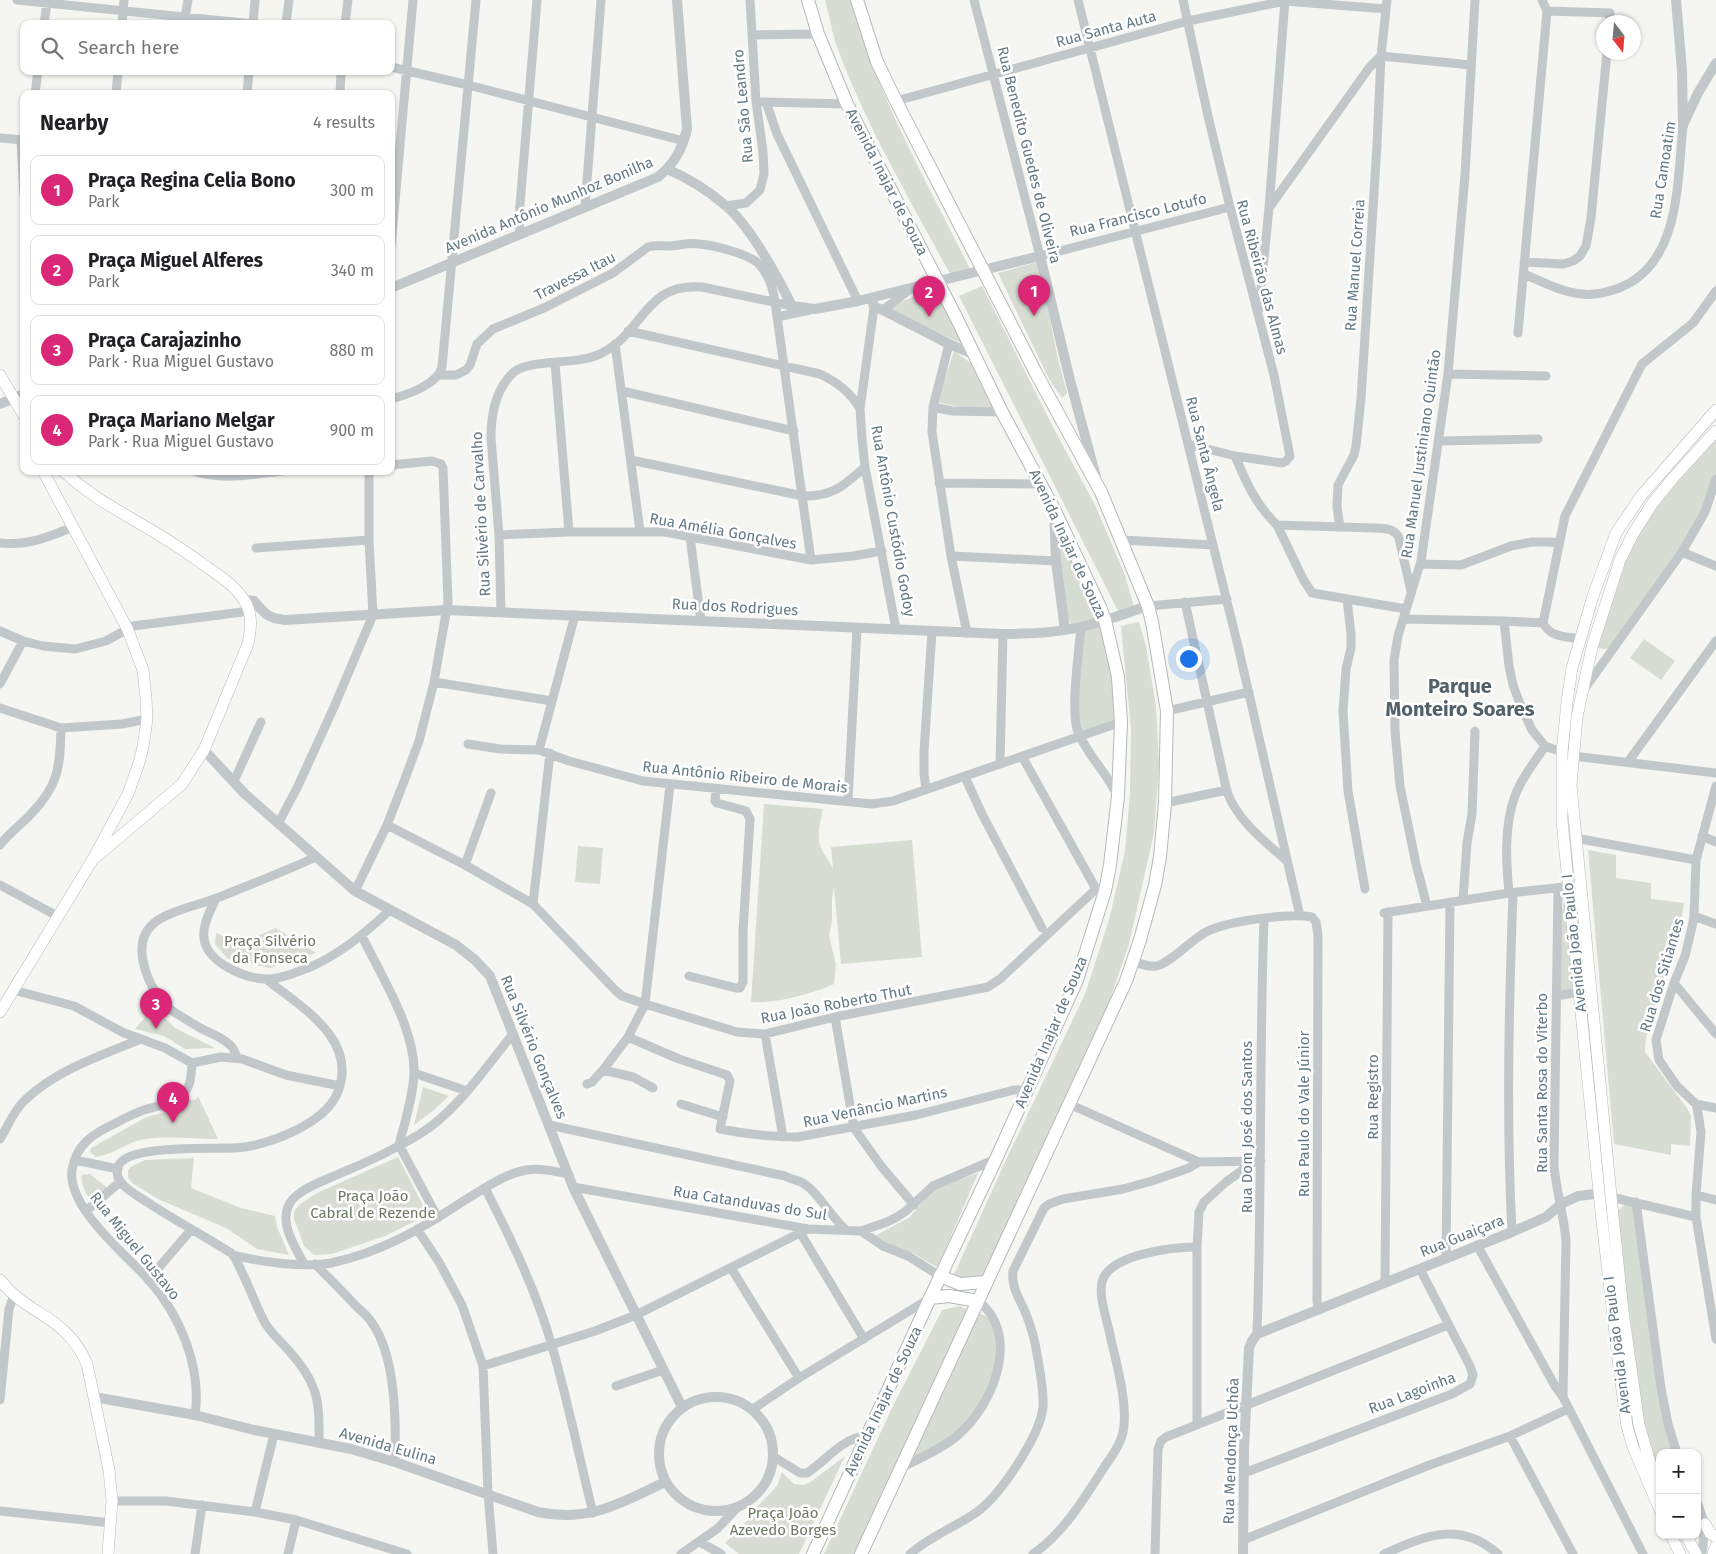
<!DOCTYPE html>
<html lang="en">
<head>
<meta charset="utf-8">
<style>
	body { margin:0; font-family:"Fira Sans",sans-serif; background:#f6f6f6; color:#202124 }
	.controls { position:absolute; right:15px; bottom:15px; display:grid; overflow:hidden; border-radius:10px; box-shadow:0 1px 4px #0004 }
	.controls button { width:45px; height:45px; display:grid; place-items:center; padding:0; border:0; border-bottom:1px solid #e0e0e0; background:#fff; color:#202124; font:25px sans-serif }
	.compass { position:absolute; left:1596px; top:15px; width:45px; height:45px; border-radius:50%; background:#fff; box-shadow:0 1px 4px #0004; rotate:164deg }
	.you { position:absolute; left:1188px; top:658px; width:18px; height:18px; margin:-12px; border:4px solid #fff; border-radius:50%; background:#1a73e8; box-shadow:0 0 0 8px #1a73e833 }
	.badge { display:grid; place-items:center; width:32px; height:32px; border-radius:50%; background:#db2777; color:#fff; font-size:16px; font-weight:700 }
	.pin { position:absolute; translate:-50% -41px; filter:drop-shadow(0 1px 2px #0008) }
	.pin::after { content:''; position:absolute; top:26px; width:18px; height:15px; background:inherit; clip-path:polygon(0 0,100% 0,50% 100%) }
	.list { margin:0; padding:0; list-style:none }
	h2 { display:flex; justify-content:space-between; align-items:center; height:65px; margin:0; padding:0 20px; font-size:21px }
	h2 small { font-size:16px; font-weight:400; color:#757577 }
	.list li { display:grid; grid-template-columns:32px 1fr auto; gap:15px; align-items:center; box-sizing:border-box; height:70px; margin:0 10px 10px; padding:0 10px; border:1px solid #e0e0e0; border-radius:10px }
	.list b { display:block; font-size:19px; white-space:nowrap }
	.list p { margin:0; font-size:16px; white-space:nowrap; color:#757577 }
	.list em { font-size:16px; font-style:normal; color:#757577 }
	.icon { flex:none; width:28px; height:28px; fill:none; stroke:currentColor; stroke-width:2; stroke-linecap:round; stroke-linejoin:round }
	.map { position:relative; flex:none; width:1716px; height:1554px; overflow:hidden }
	.search { position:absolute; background:#fff; box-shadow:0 1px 4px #0004; left:20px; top:20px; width:375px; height:55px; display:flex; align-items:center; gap:12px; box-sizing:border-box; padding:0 18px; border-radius:10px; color:#757577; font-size:19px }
	.panel { position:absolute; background:#fff; box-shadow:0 1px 4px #0004; left:20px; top:90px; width:375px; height:385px; border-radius:10px }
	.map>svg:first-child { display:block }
</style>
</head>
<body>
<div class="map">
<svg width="1716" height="1554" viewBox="0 0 1716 1554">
	<rect width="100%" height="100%" fill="#f5f5f1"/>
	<path fill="#d7ddd2" d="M825 0H850C877 95 927 182 971 271L951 276C910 199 864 123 835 41 831 28 829 13 825 0Z
		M1038 262 1058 359 1067 393 1062 398 1049 379 998 273Z
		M982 286 1054 429 1095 505 1125 575 1134 607 1118 611 959 296Z
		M940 288 968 346 920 325 889 308 899 302Z
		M954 351 979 369 998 407C977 411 957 407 937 402Z
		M1716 437V474L1708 500 1681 550 1609 648 1605 649 1597 648 1626 558 1656 505Z
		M1061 546 1068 552 1098 609 1096 617 1087 623 1072 627C1063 608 1060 566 1061 546Z
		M1139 622 1146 646 1156 706 1159 765 1154 833 1129 944 1107 1008 1071 1084 1027 1192 986 1279 953 1277 1005 1162 1085 994 1109 920 1125 851 1130 794 1131 729 1121 626Z
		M1106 624 1121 722 1081 735 1077 722 1081 627Z
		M1644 639 1675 661 1661 680 1630 658Z
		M764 804 823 809C820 824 815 838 823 852 827 858 830 863 833 869L831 847 912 840 922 957 841 964 834 888 832 898V920L829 936 836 964 834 984C812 994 774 1004 751 1002Z
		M578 846 603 848 600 884 575 882Z
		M1588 850 1616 855V878L1651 883V899L1684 903C1680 932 1671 961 1661 989 1654 1009 1645 1030 1645 1052L1687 1108 1691 1116 1690 1146 1671 1144V1155L1614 1144Z
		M1569 886 1578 983 1559 998 1561 915Z
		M276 928 316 953 270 968 228 959 215 944 216 933 241 943Z
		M154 1007 175 1028 215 1048 185 1049 164 1036 135 1029Z
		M423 1087 449 1096 434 1110 414 1125Z
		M198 1096 218 1139C193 1139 165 1135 140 1140 125 1144 112 1155 96 1157L90 1152 91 1148 143 1119 150 1116 176 1110 190 1099 195 1100Z
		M398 1157 428 1215 385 1236 332 1254 314 1255 304 1246 294 1219V1211L300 1204 317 1193Z
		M194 1158 191 1188 241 1208 275 1216 277 1227 289 1255 257 1249 226 1228 158 1199 132 1183 128 1177V1171L132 1166 145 1160Z
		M978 1173 938 1267C928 1263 921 1257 912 1253 899 1248 887 1244 875 1236L910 1217 932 1190Z
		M90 1174 109 1189 92 1203C87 1194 80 1185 82 1175Z
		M1626 1204 1632 1206 1634 1214 1652 1347 1674 1453H1660V1470C1641 1428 1639 1385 1633 1340 1627 1297 1621 1255 1616 1212Z
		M960 1306 969 1311 854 1554H824L892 1408 942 1310Z
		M973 1311 994 1319 997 1331 993 1384 958 1435 901 1468Z
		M845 1456 799 1554H739L725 1543 758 1510 756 1508 777 1486 782 1472 794 1484 803 1485 809 1483Z"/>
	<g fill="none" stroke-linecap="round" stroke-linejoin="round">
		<defs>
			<path id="secondary" d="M0 375 24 416
				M63 471C88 494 110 506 139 523 162 536 185 551 207 567 220 576 235 586 244 600 253 613 251 629 248 644L204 750 182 784 96 857
				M0 1012 93 859 128 794 139 763 143 747 147 719 146 698 143 670 127 628 43 471
				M0 1280C28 1316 66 1315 87 1364L109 1470 112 1501 108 1554
				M1660 1483 1650 1462 1639 1425 1623 1311 1613 1216 1571 786 1577 717 1592 647 1620 560 1633 534 1652 504 1673 478 1716 431
				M1660 1510 1633 1447 1627 1426 1620 1376 1601 1212 1562 821V752L1567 702 1572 668 1593 596 1616 533 1641 496 1716 410
				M1705 1524 1710 1533 1716 1537
				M1671 1535 1680 1554
				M1686 1535 1696 1554
				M1713 1554 1716 1546"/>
			<path id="primary" d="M808 0 818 34 847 104 957 319 1002 412 1054 509 1100 607 1105 620 1118 677 1121 722 1118 796 1110 865 1105 891 1077 980 996 1159 930 1298 813 1554
				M857 0 877 62 896 101 1036 373 1101 492 1148 606 1152 622 1167 711 1165 803 1160 857 1155 885 1140 940 1126 981 861 1554
				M940 1276 960 1284 986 1282
				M930 1298 949 1296 978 1301"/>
		</defs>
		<use href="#secondary" stroke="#b4bbbe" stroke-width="12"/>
		<use href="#primary" stroke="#b3b9bc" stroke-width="14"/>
		<path stroke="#c2c7c9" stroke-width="9" d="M17 0 253 24
			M974 0 1040 256 1230 207
			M1078 0 1238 646 1300 916
			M1183 0 1208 116 1230 207 1274 375 1290 456 1286 461 1282 463 1235 456 1188 444
			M1547 11 1610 13V22
			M185 17 188 0
			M44 24 47 3
			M122 24 124 0
			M253 24 255 0
			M286 24 289 0
			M345 24 348 0
			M752 35 818 34
			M391 67 468 85 684 141
			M35 94 38 71
			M116 94 118 71
			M247 94 249 71
			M340 94 341 71
			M896 101 1188 21 1285 1 1386 9
			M762 102 847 104
			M766 102 777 134 858 301
			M0 138 24 140
			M21 140 24 195
			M726 206 746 203 760 190 764 174 763 152 756 101 750 0
			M585 207 601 0
			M1269 208 1369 68 1381 56 1471 65
			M520 234 519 217 537 0
			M391 246 413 0
			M1524 262 1563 264 1573 261 1580 256 1586 246 1591 218 1607 52
			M1524 274C1543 282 1561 292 1582 294 1594 296 1608 292 1619 288 1681 264 1677 181 1683 126
			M874 307 860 409 862 439 865 467 896 629
			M1259 309 1269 208 1285 0
			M883 310 909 290
			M777 317 810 310
			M628 331 820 374C837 382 851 392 860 409
			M1518 333 1547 11 1542 0
			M615 344 640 531
			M949 344 933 407 932 432 951 556 967 633
			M555 363 569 532
			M1448 374 1546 376
			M439 375H456L466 370 470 365 477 344 493 329 546 307 613 273 648 247C655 245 661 246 668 246 678 246 689 242 699 244 713 245 748 254 758 263 769 274 773 288 775 302L811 560
			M622 391 794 431
			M391 399C407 395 438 384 442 367L476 0
			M933 407 952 411 1002 412
			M1439 441 1538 439
			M1235 456C1246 482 1256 505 1277 525L1375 528C1385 529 1395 528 1399 538L1411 591
			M631 460 803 496C834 496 843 486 865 467
			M194 471C222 481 254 474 283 471
			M939 483 1041 484
			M1277 525 1303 579 1312 593 1406 609
			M1340 527 1337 507 1338 485 1354 455 1356 446 1361 399 1377 145 1381 56 1387 0
			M499 535 569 532H665L811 560 853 556 882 551
			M690 537 701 621
			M1122 540 1213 545
			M0 543C27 546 49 537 73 527
			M256 548 369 540
			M1682 552 1716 566
			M951 556 1056 561
			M1420 564 1461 565 1511 546 1532 542H1549L1559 543
			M1347 599 1351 634V648L1346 669 1343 711 1348 791 1365 889
			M1185 602 1227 792C1238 821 1264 841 1287 861
			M1148 606 1227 599
			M501 612 499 535 491 438C491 414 495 389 514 372 531 358 578 366 602 353 644 332 645 282 702 287L792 306
			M1403 619 1504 621 1543 623C1551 638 1565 636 1580 639
			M1504 621 1509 666 1513 685 1520 704 1532 730 1545 746 1573 756 1716 773
			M1543 623 1565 516 1642 364 1693 323 1716 291
			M1081 627C1079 651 1070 712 1078 732 1086 753 1107 773 1117 795
			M0 631 23 641 43 646 75 649 106 641 133 626 250 611
			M434 682 552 701
			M0 684 23 641
			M1583 691 1682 552 1705 512 1716 479
			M0 708 61 728 122 724 147 719
			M1167 711 1249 692
			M468 744 500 749 539 750 569 761 643 781 872 804 893 801 1121 722
			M539 750 575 615
			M1023 758 1096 889
			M1628 762 1716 641
			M1000 764 1003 634
			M965 777 982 814 1042 928
			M234 781 261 722
			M1716 786 1696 860 1694 916 1692 927 1685 956 1674 983 1656 1040 1659 1060 1677 1086 1696 1104 1698 1113 1701 1132 1696 1195V1217L1716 1339
			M926 789 924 774V751L932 631
			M848 801 857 628
			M1165 803 1227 790
			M278 824 298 786 334 707 373 615 369 540V471
			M387 825 465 865 533 904 615 990 622 996 645 1004 737 1032 765 1034 835 1017 988 987 1000 979 1096 889 1105 891
			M1702 836 1716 842
			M1575 838 1696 860
			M0 845C9 833 21 825 31 814 59 785 60 767 61 728
			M465 865 491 793
			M0 885 59 917
			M1558 888 1554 1165C1556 1191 1564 1215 1566 1241L1563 1397
			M355 891 387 825 403 784 419 741 434 682 448 602 443 468 441 464 432 461 391 465
			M1509 893C1506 862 1504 825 1515 796 1521 778 1535 762 1545 746
			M216 898C211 910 202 925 204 938 206 962 245 979 267 979 280 979 295 973 308 968 339 955 364 934 389 911
			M1463 900 1467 843 1472 814 1475 731
			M533 904 550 753
			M1427 906 1416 864 1400 786 1395 731 1394 660 1398 636 1421 561 1448 374 1465 175 1475 0
			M1384 913 1509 893 1564 887
			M1694 916 1716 924
			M362 936C381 976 415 1028 414 1073 413 1097 405 1121 399 1145
			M1133 961C1140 964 1148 967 1156 966 1168 965 1192 939 1206 932 1227 921 1288 913 1312 917L1316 922 1318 935 1317 1301 1319 1310
			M689 976 736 988H740L743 982V931L750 819 746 811 717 803 715 801 716 789
			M266 979C301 1007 360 1040 337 1094 324 1123 275 1142 245 1147 223 1151 126 1142 118 1167 117 1171 117 1177 120 1181 126 1190 138 1196 147 1202 174 1220 203 1235 231 1253 238 1258 257 1309 264 1321 270 1333 281 1341 290 1352 299 1362 308 1374 313 1387 320 1403 319 1425 319 1443
			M1674 983 1716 1034
			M13 990 74 1006 124 1033 141 1039
			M1556 996 1579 992
			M835 1017 854 1128 881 1166 914 1205
			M765 1034 783 1137
			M628 1037 679 1059 727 1075 730 1081 720 1129C745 1134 772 1137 798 1137L916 1115 1014 1090H1026
			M237 1058C235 1053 234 1048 230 1045 223 1038 213 1034 204 1030 193 1024 182 1017 171 1010 160 1001 150 985 146 972 141 957 138 939 151 926 163 912 199 905 217 898 250 885 283 872 316 857
			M192 1063 221 1057 242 1059 286 1075 340 1086
			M603 1070 633 1077 653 1088
			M414 1073 467 1091
			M587 1084 592 1082 603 1070 628 1037 645 1004 670 785
			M681 1104 723 1117
			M1069 1104 1199 1162
			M1696 1104 1716 1108
			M549 1125 785 1176C790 1179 798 1180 803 1183 818 1192 831 1217 846 1230
			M0 1139C8 1126 14 1110 25 1100 56 1070 102 1055 141 1039L165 1048 192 1063C191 1071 192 1081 187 1089 177 1104 160 1105 144 1110 135 1113 125 1118 116 1123 94 1133 76 1144 72 1170 67 1207 125 1254 148 1279 180 1315 202 1367 195 1415
			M399 1145 438 1218
			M75 1160 118 1169
			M573 1187 808 1229 861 1231 887 1222 897 1217 906 1211 933 1186 996 1159
			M485 1188C511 1239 536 1290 552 1346 568 1401 579 1457 593 1513
			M1696 1195 1716 1200
			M1611 1197 1696 1217
			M1636 1202 1661 1388 1668 1424 1677 1453
			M86 1211 120 1182
			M417 1229 439 1262 462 1305 483 1366 488 1493 493 1554
			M861 1231 883 1246 908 1256 940 1276
			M1512 1232C1506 1119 1509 1005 1513 893
			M801 1234 864 1339
			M1477 1245 1555 1386 1563 1397 1643 1554
			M233 1255C261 1262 303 1268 331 1263 354 1258 379 1249 399 1239 422 1228 444 1214 465 1200 484 1189 504 1174 526 1170 540 1168 554 1171 568 1174
			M1446 1259 1450 902
			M304 1264C296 1248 280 1225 288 1207 290 1202 295 1196 300 1193 312 1184 328 1179 341 1173 368 1162 395 1149 420 1134 459 1109 484 1069 513 1034
			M315 1264C329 1278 343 1292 356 1306 361 1311 368 1316 372 1323 396 1356 396 1422 395 1462
			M731 1268 799 1378
			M148 1280 191 1230
			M1385 1283 1388 912
			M1257 1334C1262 1196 1259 1057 1264 919
			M483 1366 595 1331 636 1315 808 1229
			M616 1386 663 1370
			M0 1400 9 1309 14 1295
			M753 1409 799 1378 929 1299
			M1197 1425V1247L1199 1212 1204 1202 1226 1182 1254 1162
			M1510 1436 1573 1554
			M774 1457 800 1473H807C827 1460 842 1438 866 1436
			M901 1468C920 1458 942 1449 958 1435 993 1406 1022 1334 978 1301
			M1244 1473 1452 1394 1470 1384 1473 1375 1470 1366 1420 1269
			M112 1501H166L255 1512 296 1520 407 1554
			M1697 1502 1705 1524 1702 1554
			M0 1511 111 1523
			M255 1512 274 1434
			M1243 1540 1427 1466 1510 1436 1568 1409
			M700 1542 721 1554
			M195 1554 202 1505
			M288 1554 296 1520
			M681 1554 717 1529 738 1507
			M910 1554C929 1537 953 1528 974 1514 999 1498 1040 1436 1043 1407 1044 1390 1040 1371 1037 1354 1035 1340 1031 1327 1026 1314 1020 1299 1011 1288 1013 1271L1044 1208 1049 1204 1063 1199 1123 1189 1152 1181 1189 1168 1199 1162 1261 1161
			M1033 1554C1064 1533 1085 1497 1105 1466 1111 1457 1119 1447 1122 1436 1130 1409 1116 1362 1110 1335 1107 1319 1097 1293 1103 1279 1113 1254 1173 1247 1197 1247
			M1155 1554 1158 1449 1161 1441 1166 1437 1448 1325
			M1384 1554C1425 1536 1459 1520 1498 1554"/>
		<path stroke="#c2c7c9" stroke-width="10" d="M1676 0 1682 70 1683 126
			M1684 123 1698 93 1716 63
			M667 169C688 178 709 191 726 206 750 226 778 278 792 306L815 309 858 301 1040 256 1070 380 1096 477
			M391 288 658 177C674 164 682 150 687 129L677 0
			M872 298 874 307 883 310 949 344 973 354
			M0 404 24 394
			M1054 512 1056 561 1065 630
			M245 600 254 601C265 614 267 618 285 620L447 610 1003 634C1029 634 1055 633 1081 627 1103 622 1126 613 1148 606
			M204 750 245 794 355 891 456 945 475 960 490 976 573 1187 682 1407
			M659 1454a57 57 0 1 1 114 0a57 57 0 1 1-114 0Z
			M94 1397 195 1415 254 1430 351 1449 395 1462 538 1512C588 1523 621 1503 665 1482
			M1243 1554 1244 1449 1249 1348 1252 1341 1257 1334 1512 1232 1546 1217 1561 1204 1578 1196 1595 1194 1611 1197"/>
		<use href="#secondary" stroke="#fff" stroke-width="11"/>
		<use href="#primary" stroke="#fff" stroke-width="12"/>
	</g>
	<g text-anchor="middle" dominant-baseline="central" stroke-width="5" stroke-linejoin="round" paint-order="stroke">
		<g font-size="15" fill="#637a84" stroke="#fff">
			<text transform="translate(1106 29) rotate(-15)">Rua Santa Auta</text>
			<text transform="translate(743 106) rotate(-95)">Rua São Leandro</text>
			<text transform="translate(1029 155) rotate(76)">Rua Benedito Guedes de Oliveira</text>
			<text transform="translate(1663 170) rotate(-81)">Rua Camoatim</text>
			<text transform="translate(887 182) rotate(63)">Avenida Inajar de Souza</text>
			<text transform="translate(549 205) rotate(-23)">Avenida Antônio Munhoz Bonilha</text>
			<text transform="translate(1138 215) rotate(-14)">Rua Francisco Lotufo</text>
			<text transform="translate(1355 265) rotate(-86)">Rua Manuel Correia</text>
			<text transform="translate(575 276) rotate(-27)">Travessa Itau</text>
			<text transform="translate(1262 277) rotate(75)">Rua Ribeirão das Almas</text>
			<text transform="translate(1205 454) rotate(76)">Rua Santa Ângela</text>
			<text transform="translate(1421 454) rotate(-82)">Rua Manuel Justiniano Quintão</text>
			<text transform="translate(481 514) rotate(-93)">Rua Silvério de Carvalho</text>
			<text transform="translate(893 521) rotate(80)">Rua Antônio Custódio Godoy</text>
			<text transform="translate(723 531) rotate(10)">Rua Amélia Gonçalves</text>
			<text transform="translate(1068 544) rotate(65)">Avenida Inajar de Souza</text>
			<text transform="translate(735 607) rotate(3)">Rua dos Rodrigues</text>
			<text transform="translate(745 777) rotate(6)">Rua Antônio Ribeiro de Morais</text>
			<text transform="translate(1574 943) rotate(-96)">Avenida João Paulo I</text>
			<text transform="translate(1662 975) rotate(-73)">Rua dos Sitiantes</text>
			<text transform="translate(836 1004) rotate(-11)">Rua João Roberto Thut</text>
			<text transform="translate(1051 1032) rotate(-67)">Avenida Inajar de Souza</text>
			<text transform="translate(534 1047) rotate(68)">Rua Silvério Gonçalves</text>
			<text transform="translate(1542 1083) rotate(-90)">Rua Santa Rosa do Viterbo</text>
			<text transform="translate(1373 1097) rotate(-90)">Rua Registro</text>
			<text transform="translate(875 1107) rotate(-12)">Rua Venâncio Martins</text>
			<text transform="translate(1304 1114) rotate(-90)">Rua Paulo do Vale Júnior</text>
			<text transform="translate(1247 1127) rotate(-90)">Rua Dom José dos Santos</text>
			<text transform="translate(750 1203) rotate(9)">Rua Catanduvas do Sul</text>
			<text transform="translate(1462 1236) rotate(-22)">Rua Guaiçara</text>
			<text transform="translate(135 1246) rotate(51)">Rua Miguel Gustavo</text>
			<text transform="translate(1617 1345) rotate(-97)">Avenida João Paulo I</text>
			<text transform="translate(1412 1393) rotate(-21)">Rua Lagoinha</text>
			<text transform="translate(883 1401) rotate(-65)">Avenida Inajar de Souza</text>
			<text transform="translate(388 1446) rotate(16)">Avenida Eulina</text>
			<text transform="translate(1231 1451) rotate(-88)">Rua Mendonça Uchôa</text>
		</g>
		<g font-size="15" fill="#6a7b62" stroke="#fff">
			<text x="270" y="941">Praça Silvério<tspan x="270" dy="17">da Fonseca</tspan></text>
			<text x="373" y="1196">Praça João<tspan x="373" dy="17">Cabral de Rezende</tspan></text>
			<text x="783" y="1513">Praça João<tspan x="783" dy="17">Azevedo Borges</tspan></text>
		</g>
		<g font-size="20" font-weight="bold" fill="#516169" stroke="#fff">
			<text x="1460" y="686">Parque<tspan x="1460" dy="23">Monteiro Soares</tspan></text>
		</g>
	</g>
</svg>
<div class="controls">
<button>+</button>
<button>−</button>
</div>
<svg class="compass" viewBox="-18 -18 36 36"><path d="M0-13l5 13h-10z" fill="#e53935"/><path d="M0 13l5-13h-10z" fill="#757577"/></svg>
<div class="you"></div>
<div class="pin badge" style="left:1034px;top:316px">1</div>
<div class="pin badge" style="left:929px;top:317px">2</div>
<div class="pin badge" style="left:156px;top:1029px">3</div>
<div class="pin badge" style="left:173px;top:1123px">4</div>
<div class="search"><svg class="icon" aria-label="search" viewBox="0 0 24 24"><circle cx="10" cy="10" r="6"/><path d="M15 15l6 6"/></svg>Search here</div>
<section class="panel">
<h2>Nearby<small>4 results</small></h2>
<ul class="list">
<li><span class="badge">1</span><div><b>Praça Regina Celia Bono</b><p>Park</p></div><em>300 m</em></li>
<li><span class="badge">2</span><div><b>Praça Miguel Alferes</b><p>Park</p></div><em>340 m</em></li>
<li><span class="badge">3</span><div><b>Praça Carajazinho</b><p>Park · Rua Miguel Gustavo</p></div><em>880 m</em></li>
<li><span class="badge">4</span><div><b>Praça Mariano Melgar</b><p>Park · Rua Miguel Gustavo</p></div><em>900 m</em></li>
</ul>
</section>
</div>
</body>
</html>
